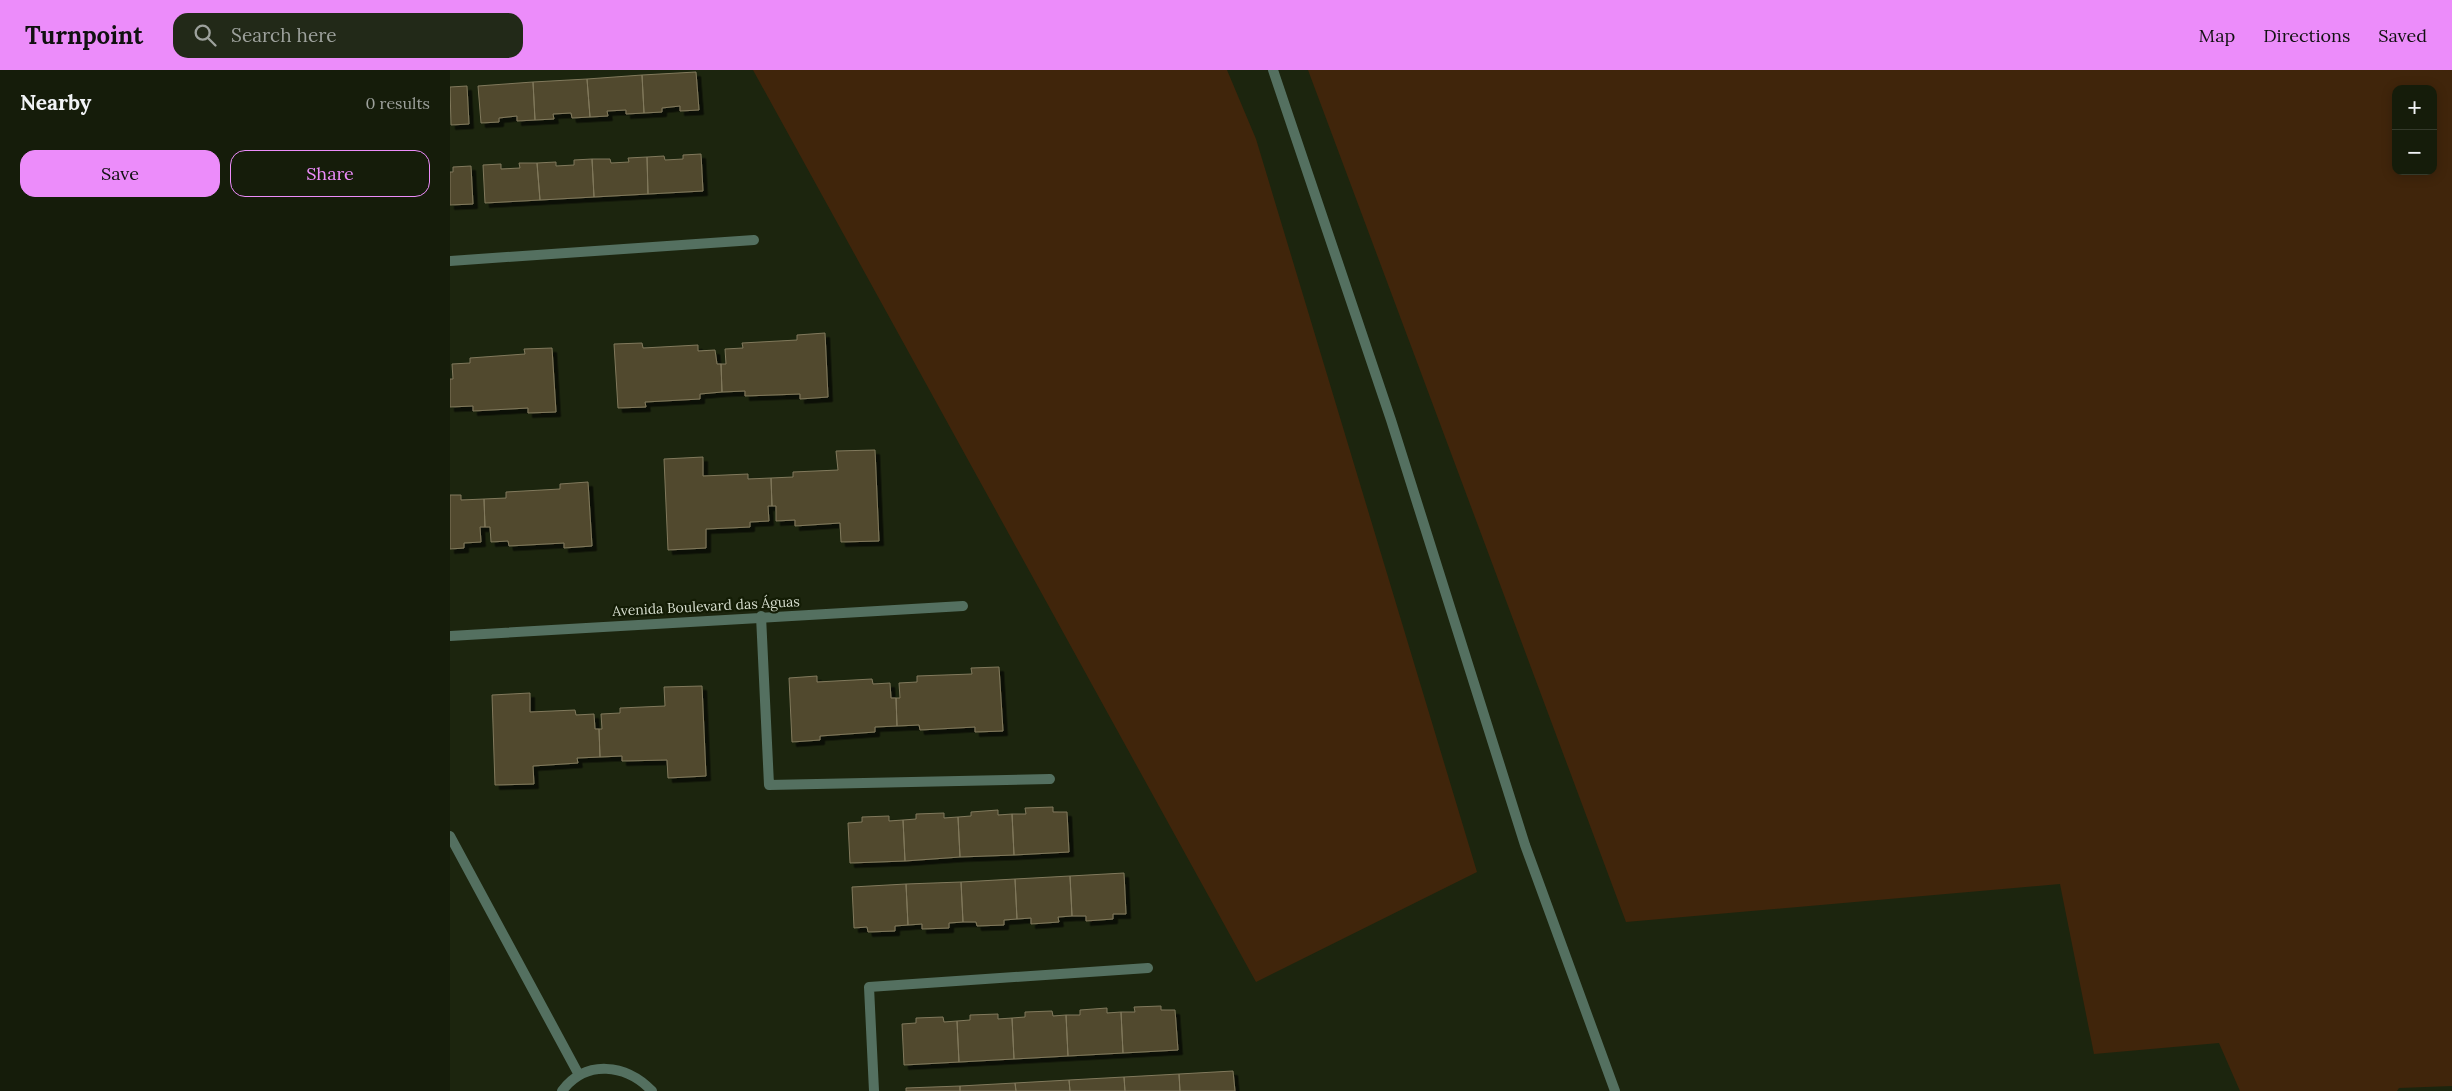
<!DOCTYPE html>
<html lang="en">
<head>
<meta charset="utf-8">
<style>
	body { margin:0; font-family:Lora,serif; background:#222918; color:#f1f3f6 }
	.controls { position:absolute; right:15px; top:15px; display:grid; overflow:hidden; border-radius:10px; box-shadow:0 2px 12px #0003 }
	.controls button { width:45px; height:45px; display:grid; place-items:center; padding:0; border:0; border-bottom:1px solid #343a2b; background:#151c0a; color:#f1f3f6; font:25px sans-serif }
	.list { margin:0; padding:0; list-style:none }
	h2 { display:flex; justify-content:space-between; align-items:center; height:65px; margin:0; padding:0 20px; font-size:21px }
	h2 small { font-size:16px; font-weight:400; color:#9da19c }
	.actions { display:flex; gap:10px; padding:15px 20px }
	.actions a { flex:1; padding:11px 0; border:1px solid #ec8cfa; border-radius:15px; text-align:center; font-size:18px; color:#ec8cfa }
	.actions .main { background:#ec8cfa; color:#111 }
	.icon { flex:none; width:28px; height:28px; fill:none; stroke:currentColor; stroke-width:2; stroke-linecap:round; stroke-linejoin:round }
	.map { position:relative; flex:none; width:2002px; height:1021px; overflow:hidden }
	header { display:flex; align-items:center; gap:30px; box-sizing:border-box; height:70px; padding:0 25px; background:#ec8cfa; color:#111 }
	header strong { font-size:24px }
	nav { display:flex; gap:28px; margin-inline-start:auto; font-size:18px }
	.search { width:350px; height:45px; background:#222918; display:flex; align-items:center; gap:12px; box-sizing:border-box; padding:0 18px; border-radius:15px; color:#9da19c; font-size:19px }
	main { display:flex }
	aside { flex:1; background:#151c0a }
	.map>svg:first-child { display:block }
</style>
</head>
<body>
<header>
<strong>Turnpoint</strong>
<div class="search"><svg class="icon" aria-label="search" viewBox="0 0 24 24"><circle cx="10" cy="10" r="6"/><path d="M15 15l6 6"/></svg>Search here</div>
<nav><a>Map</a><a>Directions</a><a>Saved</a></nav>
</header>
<main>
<aside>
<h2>Nearby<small>0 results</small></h2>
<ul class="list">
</ul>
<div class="actions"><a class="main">Save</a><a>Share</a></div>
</aside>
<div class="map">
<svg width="2002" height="1021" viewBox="0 0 2002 1021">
	<defs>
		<filter id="shadow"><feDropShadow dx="4.5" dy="4.5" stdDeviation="0" flood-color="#0009"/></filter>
	</defs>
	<rect width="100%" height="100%" fill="#1c250e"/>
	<path fill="#40250b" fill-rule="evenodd" d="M303 0H777L806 69 1027 802 806 912Z
		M858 0H2002V1016L1949 1018 1947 1021H1790L1769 973 1644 984 1610 814 1176 852ZM1946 19H1983V101H1946Z"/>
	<path fill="#51492e" stroke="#81795c" filter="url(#shadow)" d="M246 2 249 40 230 41V36L212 38V42L194 43 192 5Z
		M192 5 194 43 176 44V40L157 41 158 46 140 47 137 9Z
		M137 9 140 47 122 48 121 43 103 44 104 49 85 50 83 12Z
		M83 12 85 50 67 51V46L49 48V52L31 53 28 16Z
		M17 16 19 54 1 55 0 17Z
		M251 84 253 121 198 124 197 87 214 86 215 90 233 89V85Z
		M197 87 198 124 144 127 142 89H160L161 93 179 92 178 88Z
		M142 89 144 127 90 130 87 93 106 92V96L124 95V90Z
		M69 93H87L90 130 35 133 33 95 51 94V99L70 98Z
		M21 96 23 134 0 135V102H3V97Z
		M375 263 378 327 350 329V324L295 326V321L272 322 271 294H276L275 279 293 278 292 273 347 270V265Z
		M192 273 193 278 248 275V281L265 280 267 294H271L272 322 250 324V329L195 332 196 337 168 338 164 274Z
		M102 278 106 342 78 343V338L23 341V336L0 337V309H3L2 294 20 293V288L75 284 74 279Z
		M425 380 429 471 391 472 390 453 345 456V450L326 451V436H322L321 408 343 407V402L388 400 386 381Z
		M253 387V406L298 404V409L321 408 322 436H318L319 451 300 452V457L256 459V478L218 480 214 389Z
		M138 412 142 476 114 478V473L59 476 58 471 41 472 40 457H35L34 429 56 428V422L110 419V414Z
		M0 425H11V430L34 429 35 457H30L31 472 14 473V478L0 479Z
		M549 597 553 661 525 662V657L470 660 469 655 447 656 446 628H450L449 613 467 612V606L522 604 521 598Z
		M367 606V612L422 609 423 614 440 613 441 628H446L447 656 425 657V662L370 666V670L342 672 339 608Z
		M252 616 256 706 218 708 217 690 172 691V686L150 687 149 659H152L151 644 170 643V638L215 636 214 617Z
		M80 623V642L125 640 126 645 144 644 145 659H149L150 687 127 688 128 693 83 696 84 714 45 715 42 625Z
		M603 737V742H617L619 782 564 785 562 744H576L575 738Z
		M548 740V745L562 744 564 785 510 787 508 747 521 746V742Z
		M494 743V748L508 747 510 787 455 791 453 750 466 749V744Z
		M439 746V751L453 750 455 791 400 793 398 753 412 752V747Z
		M674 803 676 844H663V849L636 851V846H622L620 806Z
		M620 806 622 846 608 847 609 852 581 854V848L567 849 565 809Z
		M565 809 567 849 554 850V855L527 856 526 852H513L511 812Z
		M511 812 513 852 499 853V858L472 859V854L458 855 456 814Z
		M456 814 458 855 445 856V861L418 862 417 857 404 858 402 817Z
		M711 936V940H725L728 980 673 983 671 942H685L684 937Z
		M657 938V943L671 942 673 983 618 986 616 945H630V940Z
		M602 941 603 946 616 945 618 986 564 989 562 948 575 947V942Z
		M548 944V949L562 948 564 989 509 992 507 951 520 950V945Z
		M493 947 494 952 507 951 509 992 454 995 452 954 466 953V948Z
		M783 1001 785 1021H730L729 1004Z
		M729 1004 730 1021H675L674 1007Z
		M674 1007 675 1021H620L619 1010Z
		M619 1010 620 1021H566L565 1013Z
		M565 1013 566 1021H510V1016Z
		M510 1016V1021H456V1018Z"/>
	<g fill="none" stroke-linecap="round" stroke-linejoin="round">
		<path stroke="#547060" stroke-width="10" d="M823 0 941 350 1075 775 1165 1021
			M0 191 304 170
			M311 546 319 715 600 709
			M0 566 513 536
			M0 766 129 1005
			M112 1021C136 989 176 994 202 1021
			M424 1021 419 917 698 898"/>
	</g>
	<g text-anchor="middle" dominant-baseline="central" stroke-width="4.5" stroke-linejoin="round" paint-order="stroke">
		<g font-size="14" fill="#d6ddce" stroke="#131c05">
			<text transform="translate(256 536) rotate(-3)">Avenida Boulevard das Águas</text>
		</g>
	</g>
</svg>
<div class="controls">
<button>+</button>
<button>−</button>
</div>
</div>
</main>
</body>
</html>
